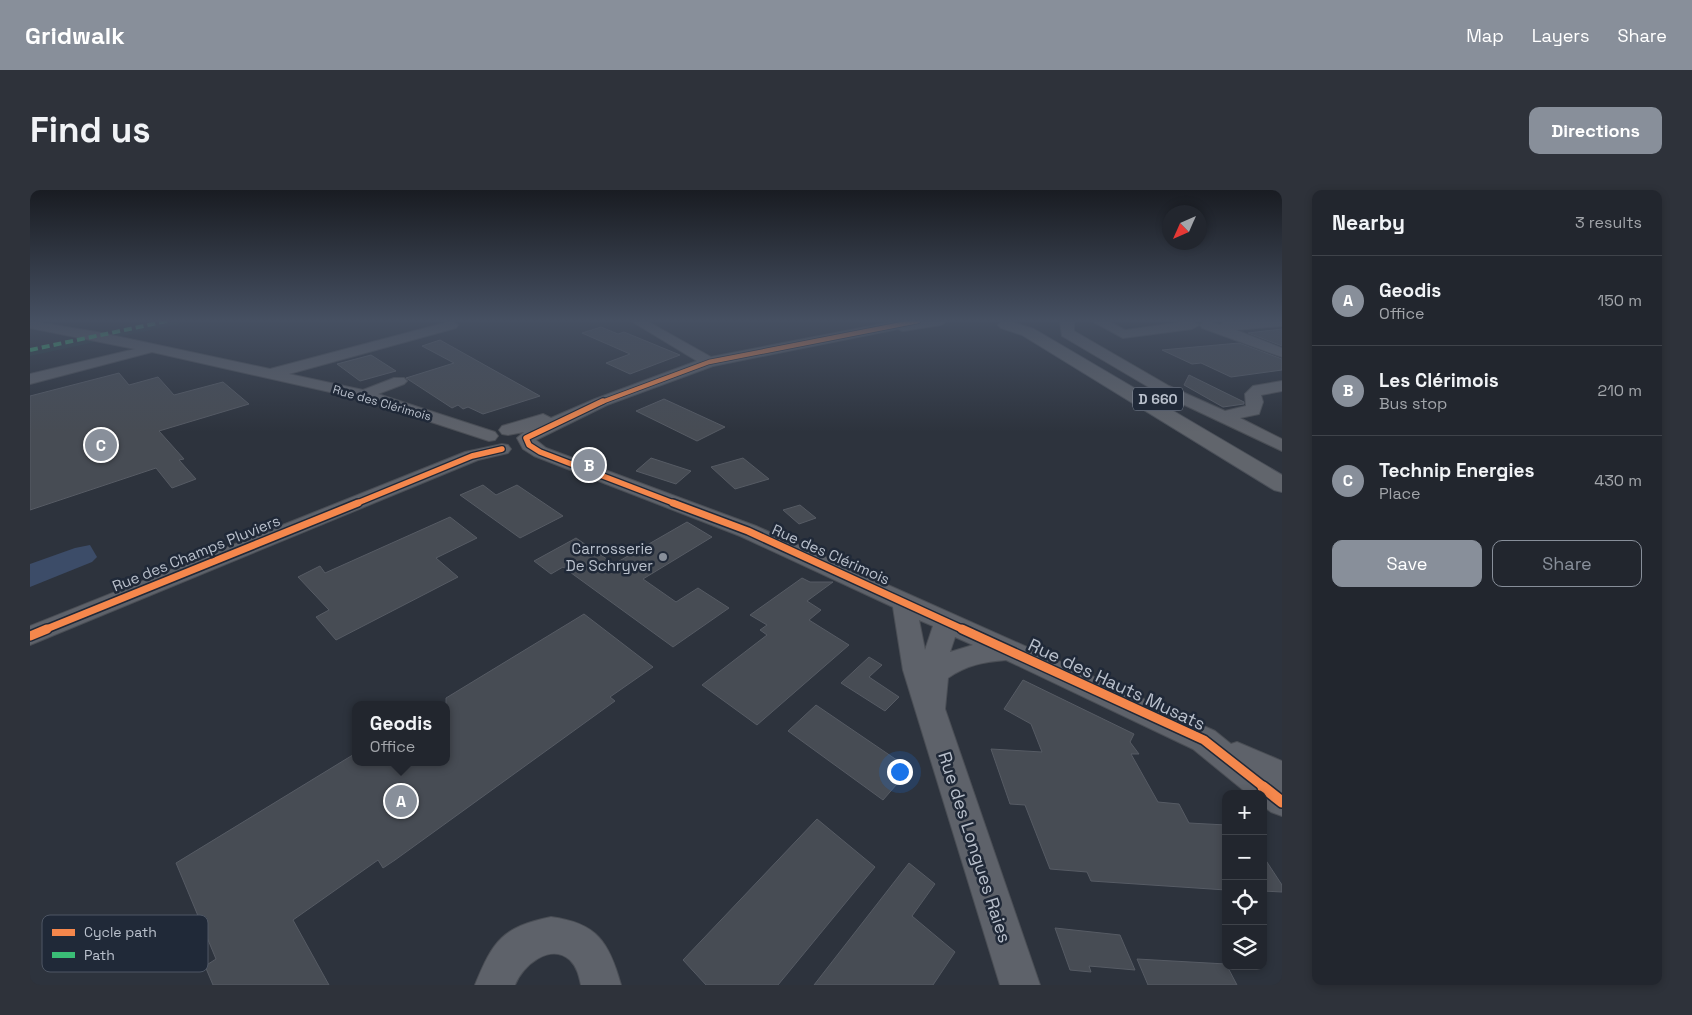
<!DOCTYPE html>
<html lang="en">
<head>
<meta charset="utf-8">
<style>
	body { margin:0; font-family:"Space Grotesk",sans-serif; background:#2e323a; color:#f1f3f6 }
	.controls { position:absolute; right:15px; bottom:15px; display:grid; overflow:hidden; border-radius:10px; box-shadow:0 2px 8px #0003 }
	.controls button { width:45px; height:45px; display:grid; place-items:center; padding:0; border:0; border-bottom:1px solid #3f434a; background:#22262e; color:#f1f3f6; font:25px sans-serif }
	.compass { position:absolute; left:1132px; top:15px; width:45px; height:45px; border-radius:50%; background:#22262e; box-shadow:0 2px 8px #0003; rotate:225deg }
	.you { position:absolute; left:869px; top:581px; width:18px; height:18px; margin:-12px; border:4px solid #fff; border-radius:50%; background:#1a73e8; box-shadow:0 0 0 8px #1a73e833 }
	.badge { display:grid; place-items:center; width:32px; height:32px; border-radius:50%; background:#888f9a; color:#fff; font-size:16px; font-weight:700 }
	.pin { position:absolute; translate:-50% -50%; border:2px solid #fff; box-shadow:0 1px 5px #0006 }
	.popup { position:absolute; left:322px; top:511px; width:98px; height:65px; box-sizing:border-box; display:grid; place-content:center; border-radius:10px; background:#22262e; filter:drop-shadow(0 1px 4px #0005); font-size:16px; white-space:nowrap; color:#a2a5aa }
	.popup b { font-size:19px; color:#f1f3f6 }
	.popup::after { content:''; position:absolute; left:50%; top:100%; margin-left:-10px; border:10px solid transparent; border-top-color:#22262e }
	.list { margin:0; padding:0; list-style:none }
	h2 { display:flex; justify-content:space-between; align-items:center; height:65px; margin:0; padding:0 20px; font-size:21px }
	h2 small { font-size:16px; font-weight:400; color:#a2a5aa }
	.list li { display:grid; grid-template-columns:32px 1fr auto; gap:15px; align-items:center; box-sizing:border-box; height:90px; padding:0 20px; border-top:1px solid #3f434a }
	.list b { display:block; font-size:19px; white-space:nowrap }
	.list p { margin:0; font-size:16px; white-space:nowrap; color:#a2a5aa }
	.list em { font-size:16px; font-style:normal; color:#a2a5aa }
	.actions { display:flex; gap:10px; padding:15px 20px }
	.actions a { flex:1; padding:11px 0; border:1px solid #888f9a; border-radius:10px; text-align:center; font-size:18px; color:#888f9a }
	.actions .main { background:#888f9a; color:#fff }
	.icon { flex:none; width:28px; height:28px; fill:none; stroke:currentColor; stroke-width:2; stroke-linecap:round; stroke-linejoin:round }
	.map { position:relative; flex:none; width:1252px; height:795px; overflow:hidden; border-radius:10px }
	header { display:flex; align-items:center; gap:30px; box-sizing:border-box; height:70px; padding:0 25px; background:#888f9a; color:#fff }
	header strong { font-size:24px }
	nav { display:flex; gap:28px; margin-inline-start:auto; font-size:18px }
	.intro { display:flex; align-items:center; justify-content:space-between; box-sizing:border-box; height:120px; padding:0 30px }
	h1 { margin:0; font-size:35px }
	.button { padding:12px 22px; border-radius:10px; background:#888f9a; color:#fff; font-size:18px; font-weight:700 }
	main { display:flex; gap:30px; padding:0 30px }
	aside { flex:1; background:#22262e; border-radius:10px; box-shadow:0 2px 8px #0003 }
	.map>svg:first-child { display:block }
</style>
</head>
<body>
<header>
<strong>Gridwalk</strong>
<nav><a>Map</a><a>Layers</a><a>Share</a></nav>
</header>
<div class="intro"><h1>Find us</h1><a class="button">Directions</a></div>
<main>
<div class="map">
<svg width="1252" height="795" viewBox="0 0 1252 795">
	<rect width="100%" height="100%" fill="#2d333d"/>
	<path fill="#2a3e43" d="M143 131H163L0 166V162Z"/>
	<path fill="#3c4c68" d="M60 355 67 367 62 372 0 397V374L45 358Z"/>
	<path fill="#474c54" stroke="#565b64" d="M571 137 588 144 594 142 650 165 600 184 576 173 600 164 552 143Z
		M1252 139V156L1218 143Z
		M410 150 510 206 453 224 438 217 433 219 428 215 422 218 376 188 424 173 392 156Z
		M1209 153 1252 169V180L1201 187 1171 173 1162 174 1132 160Z
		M341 165 366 181 330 191 307 174Z
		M89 183 99 195 128 187 144 205 193 192 219 214 129 241 154 269 149 270 166 289 142 298 126 278 0 320V206Z
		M1159 185 1214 212V214L1193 217 1154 195Z
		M634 209 695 237 667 251 606 221Z
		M621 268 661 281 646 294 606 281Z
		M713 268 739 289 705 299 681 277Z
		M453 295 466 305 487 295 533 326 490 348 430 305Z
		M770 315 786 328 769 334 753 320Z
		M420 327 447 348 406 368 428 387 306 450 286 427 299 420 268 387 290 376 295 383Z
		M657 332 682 347 613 389 646 412 668 398 699 418 643 457 533 377 521 384 504 371 546 348 584 374Z
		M772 388 780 392H803L777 411 791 420 779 430 819 455 727 535 672 495 737 445 730 440 737 435 720 425Z
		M554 424 623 477 580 507 585 511 365 670 353 678 348 670 263 730 299 795H183L175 776 186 769 146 673 326 563V572H416V508Z
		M839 467 852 475 839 487 869 507 855 521 811 493Z
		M993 490 1104 544 1100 552 1109 564H1101L1128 612 1149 614 1159 633 1196 635V700L1061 691 1057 682 1020 679 995 615 980 614 961 559 1012 562 1001 534 974 519Z
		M786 515 880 579 853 610 758 541Z
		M787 629 845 677 748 795H676L653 770Z
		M1233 666 1252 695V702L1233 701Z
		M879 673 905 694 882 726 925 762 903 795H784Z
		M1025 738 1090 745 1105 780 1059 776 1061 782 1040 780Z
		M1107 769 1196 774 1207 795H1118Z"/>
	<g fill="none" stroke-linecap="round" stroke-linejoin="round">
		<defs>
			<path id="minor" d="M0 131 67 142 240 179 422 131 428 135 426 138 259 184 333 200 364 188H374L377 191 374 194 348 204 465 242 468 246 465 250 459 251 331 209 122 162 0 194V184L105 159 0 138Z
				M601 131H617L681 167 867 131H917L911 135 873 141 868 139 683 176 577 215 506 250 516 258 726 336 1185 541 1201 554 1207 552 1252 571V626L1241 622 1233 616V604H1218L1163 559 976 470C953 472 937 475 918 488L915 519 1010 795H970L873 480 863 417 710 346 504 266 493 259 487 248 494 242 478 245 472 244 469 240 472 236 513 224 521 228 565 209 667 171ZM889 430 903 436 895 460ZM925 447 943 455 920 462Z
				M1030 131H1044V141L1139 196 1195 221 1216 216 1215 204 1223 196 1252 191V201L1231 205 1233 212 1229 224 1210 228 1252 249V261L1127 202 1032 146Z
				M1062 131H1078L1095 140 1161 131 1169 135 1162 139 1093 148Z
				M1176 131 1190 135 1196 131H1252V136L1206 140 1252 158V167L1172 138 1170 135Z
				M472 254 478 255 481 259 478 263 448 270 0 455V436L435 262Z
				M521 727C567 733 579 752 591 795H551C549 786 547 777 540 770 520 752 492 776 485 795H445C463 751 472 737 521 727Z"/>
			<path id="major" d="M979 131 1004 139 1252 285V302L1244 300 992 145 971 138 968 135 971 132Z"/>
		</defs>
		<use href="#minor" stroke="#4a4e55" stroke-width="2"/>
		<use href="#major" stroke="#4b5059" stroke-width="2"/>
		<use href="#minor" fill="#5e626a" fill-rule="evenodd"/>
		<use href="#major" fill="#61656c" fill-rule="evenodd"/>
		<path stroke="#3abd76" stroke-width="4" stroke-dasharray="8 4" stroke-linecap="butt" d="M0 160 137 131"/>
		<defs>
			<path id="cycleway-far4" d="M569 213 679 172 888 131"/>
			<path id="cycleway-far3" d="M573 211 496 248 499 255 510 262 646 314
				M325 314 442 266 472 259"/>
			<path id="cycleway-far2" d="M643 313 718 341 934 440
				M14 440 328 313"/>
			<path id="cycleway-far1" d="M932 439 1174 550 1235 598
				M0 446 17 439"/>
			<path id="cycleway" d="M1233 597 1252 612"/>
		</defs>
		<use href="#cycleway-far4" stroke="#202938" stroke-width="6"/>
		<use href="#cycleway-far3" stroke="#202938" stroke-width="8"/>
		<use href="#cycleway-far2" stroke="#202938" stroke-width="10"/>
		<use href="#cycleway-far1" stroke="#202938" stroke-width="12"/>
		<use href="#cycleway" stroke="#202938" stroke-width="14"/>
		<use href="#cycleway-far4" stroke="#f5874c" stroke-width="4.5"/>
		<use href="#cycleway-far3" stroke="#f5874c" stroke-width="5.5"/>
		<use href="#cycleway-far2" stroke="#f5874c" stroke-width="7"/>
		<use href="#cycleway-far1" stroke="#f5874c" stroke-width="9"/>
		<use href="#cycleway" stroke="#f5874c" stroke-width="11"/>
	</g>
	<linearGradient id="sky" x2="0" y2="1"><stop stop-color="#191c22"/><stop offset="0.54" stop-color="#465062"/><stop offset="1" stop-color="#465062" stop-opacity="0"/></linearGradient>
	<rect width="1252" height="242" fill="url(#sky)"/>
	<circle fill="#888f9a" stroke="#202938" stroke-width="2" cx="633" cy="367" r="5"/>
	<g text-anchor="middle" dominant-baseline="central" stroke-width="5" stroke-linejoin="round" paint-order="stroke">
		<g font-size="12" fill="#b9c0cc" stroke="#202938">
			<text transform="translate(352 213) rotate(16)">Rue des Clérimois</text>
		</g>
		<rect fill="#202938" stroke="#8b93a0" stroke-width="1" x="1103" y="197.5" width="50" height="23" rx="4"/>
		<g font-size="14" font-weight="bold" fill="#b9c0cc">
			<text x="1128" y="209">D 660</text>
		</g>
		<g font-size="15" fill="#b9c0cc" stroke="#202938" text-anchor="end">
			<text x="623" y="358">Carrosserie<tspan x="623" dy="17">De Schryver</tspan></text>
		</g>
		<g font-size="15" fill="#b9c0cc" stroke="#202938">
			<text transform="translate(166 363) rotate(-22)">Rue des Champs Pluviers</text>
			<text transform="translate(801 364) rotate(24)">Rue des Clérimois</text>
		</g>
		<g font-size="18" fill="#b9c0cc" stroke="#202938">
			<text transform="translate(1087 494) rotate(25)">Rue des Hauts Musats</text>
			<text transform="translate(945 657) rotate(72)">Rue des Longues Raies</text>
		</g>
	</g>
	<rect x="12" y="725" width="166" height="57" rx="8" fill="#202938" stroke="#4e5664" stroke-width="1"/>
	<rect x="22" y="739" width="23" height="7" fill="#f5874c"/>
	<rect x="22" y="762" width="23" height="6" fill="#3abd76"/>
	<g font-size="14" fill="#b9c0cc">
		<text x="54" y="747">Cycle path</text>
		<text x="54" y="770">Path</text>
	</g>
</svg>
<div class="controls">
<button>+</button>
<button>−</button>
<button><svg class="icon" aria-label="locate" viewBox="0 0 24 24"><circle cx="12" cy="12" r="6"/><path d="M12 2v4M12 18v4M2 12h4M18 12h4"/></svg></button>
<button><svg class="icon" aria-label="layers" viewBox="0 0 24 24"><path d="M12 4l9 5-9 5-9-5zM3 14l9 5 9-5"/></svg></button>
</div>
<svg class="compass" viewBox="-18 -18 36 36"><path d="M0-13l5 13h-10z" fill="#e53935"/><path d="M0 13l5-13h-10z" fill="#a2a5aa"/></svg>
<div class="you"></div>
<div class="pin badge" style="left:371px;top:611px">A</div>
<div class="popup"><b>Geodis</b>Office</div>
<div class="pin badge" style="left:559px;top:275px">B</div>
<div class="pin badge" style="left:71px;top:255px">C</div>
</div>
<aside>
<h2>Nearby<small>3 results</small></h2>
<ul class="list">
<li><span class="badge">A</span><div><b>Geodis</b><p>Office</p></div><em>150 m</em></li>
<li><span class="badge">B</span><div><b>Les Clérimois</b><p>Bus stop</p></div><em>210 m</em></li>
<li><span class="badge">C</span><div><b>Technip Energies</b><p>Place</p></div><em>430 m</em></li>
</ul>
<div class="actions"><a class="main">Save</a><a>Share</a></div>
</aside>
</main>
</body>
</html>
